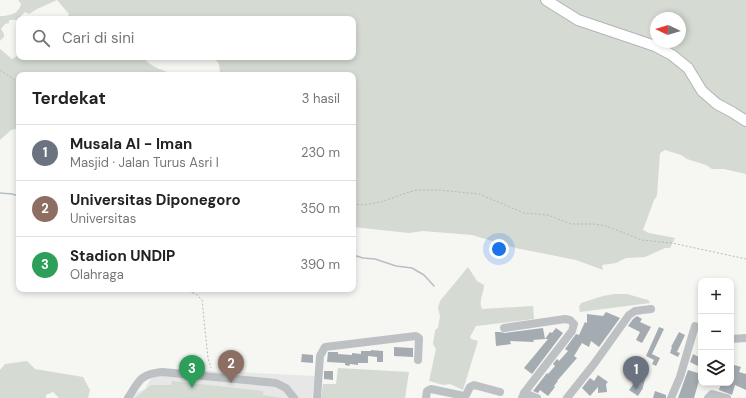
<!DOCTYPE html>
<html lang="id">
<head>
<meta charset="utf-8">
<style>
	body { margin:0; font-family:"DM Sans",sans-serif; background:#f6f6f6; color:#222 }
	.controls { position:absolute; right:12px; bottom:12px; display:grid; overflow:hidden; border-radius:8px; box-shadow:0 2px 6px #0003 }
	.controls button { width:36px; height:36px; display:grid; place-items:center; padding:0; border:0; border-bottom:1px solid #e0e0e0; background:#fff; color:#222; font:20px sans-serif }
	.compass { position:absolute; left:650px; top:12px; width:36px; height:36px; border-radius:50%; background:#fff; box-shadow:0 2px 6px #0003; rotate:274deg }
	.you { position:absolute; left:499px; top:249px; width:14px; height:14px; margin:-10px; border:3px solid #fff; border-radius:50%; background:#1a73e8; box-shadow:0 0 0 6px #1a73e833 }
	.badge { display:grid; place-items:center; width:26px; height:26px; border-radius:50%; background:#1a73e8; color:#fff; font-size:13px; font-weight:700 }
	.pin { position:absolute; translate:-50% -33px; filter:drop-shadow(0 1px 2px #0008) }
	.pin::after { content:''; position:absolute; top:21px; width:14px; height:12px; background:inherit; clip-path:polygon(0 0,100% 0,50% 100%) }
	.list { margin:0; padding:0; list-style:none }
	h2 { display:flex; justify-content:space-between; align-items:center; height:52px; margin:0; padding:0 16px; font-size:17px }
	h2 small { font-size:13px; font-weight:400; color:#767676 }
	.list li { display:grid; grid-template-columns:26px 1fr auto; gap:12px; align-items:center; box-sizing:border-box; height:56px; padding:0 16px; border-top:1px solid #e0e0e0 }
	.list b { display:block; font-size:15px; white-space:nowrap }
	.list p { margin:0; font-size:13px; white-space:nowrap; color:#767676 }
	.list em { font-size:13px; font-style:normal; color:#767676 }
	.icon { flex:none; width:22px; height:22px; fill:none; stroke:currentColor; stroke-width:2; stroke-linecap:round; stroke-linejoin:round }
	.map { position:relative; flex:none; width:746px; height:398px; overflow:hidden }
	.search { position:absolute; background:#fff; box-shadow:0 2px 6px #0003; left:16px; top:16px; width:340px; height:44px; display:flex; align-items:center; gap:10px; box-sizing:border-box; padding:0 14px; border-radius:8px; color:#767676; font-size:15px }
	.panel { position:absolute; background:#fff; box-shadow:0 2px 6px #0003; left:16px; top:72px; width:340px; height:220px; border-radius:8px }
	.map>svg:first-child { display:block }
</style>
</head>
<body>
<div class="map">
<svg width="746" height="398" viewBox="0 0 746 398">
	<rect width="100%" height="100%" fill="#f6f6f3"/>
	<path fill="#e6e7e6" d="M157 368 315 376 312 398H125L145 389Z"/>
	<path fill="#d5dad3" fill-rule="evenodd" d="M18 0H746V174L724 169H712L706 165 687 159 681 155 665 150 660 153 657 196 654 200 643 230 649 233 675 238 670 248H665L645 257 626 258 616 263 602 265 603 270 576 260 516 248 472 235 423 231 409 233 353 227V75H222L220 73 219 64 216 60V57H353V19H67L69 14 57 0 37 9 29 14 25 12 17 20H9V23L5 24 1 29 4 34V37L0 41V16C9 16 19 14 21 4ZM656 18H680V42H656Z
		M0 49 12 59 17 56 19 50V57C26 57 33 56 40 57 47 58 50 63 59 57H143C148 65 161 70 170 73 174 74 178 73 182 75H19V128L11 130 0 140Z
		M468 267 477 281 484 285C484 293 478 301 482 309L533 306 534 319 476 326 470 337 471 339 478 341 463 390 450 384 443 385 429 381 436 349 433 344 435 331V330L438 328 440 316 438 308 440 301Z
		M614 294H627L648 300 650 303 580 312 579 307 581 303 603 296Z
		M27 361 35 369 83 377 90 390 88 398H59L53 392 46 395V398H0V370L5 364Z
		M338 368 409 372 405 398H321L323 384H336Z
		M172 381 263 391V395L282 398H135L151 385H171Z"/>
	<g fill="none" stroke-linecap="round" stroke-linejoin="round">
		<path stroke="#b6c0c4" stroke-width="1.5" d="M0 193 12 194 19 196
			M353 255 363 258 375 259 396 266 412 268 424 275 434 286"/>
	</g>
	<path fill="#a5acb1" d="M606 312 620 318 599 347 591 341 589 347 582 343 574 356 577 358 557 381H558L554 386 555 387 548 396 540 390 538 393 533 391 547 373 548 374 555 366 553 364 557 359 559 361 568 351 565 349 576 334 579 335 585 322 587 323V314L603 316Z
		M637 316 642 319 640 322 651 327 642 343 636 340 640 332 628 326 633 319Z
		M659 327 664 329 652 354 660 358 656 366 652 364 654 360 646 356Z
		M543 328 545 339 533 340 534 342 510 341 511 344 496 346 495 332H500L505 333Z
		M556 328 563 333 532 374 524 368 548 339H545L550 332 552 333Z
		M679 332 685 335 677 352 680 353 678 357 670 353 672 347H671Z
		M394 347 413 348V357L394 356Z
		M371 350 383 351V362H377V357L368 356V363H358V365L350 364 349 366 345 365V363L327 362 328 352H338V354L352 355V353L361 354V351H371Z
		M302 354 313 355V363L301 362Z
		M693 354 701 358 698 366 690 362Z
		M731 364 741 367 739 372 746 374V390L735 385 732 395 719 390 721 383H731Z
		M642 367 648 368 643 387V388L638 396 629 390 635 382 637 383Z
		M688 370 701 374 694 398H678Z
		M324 371H333V380L324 379Z
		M598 375 608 382 606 384 607 392 598 393V387L590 396 582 388 590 378 594 381Z
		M655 391 666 395V398H653Z"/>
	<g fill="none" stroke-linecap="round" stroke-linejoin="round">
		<defs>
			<path id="major" d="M546 0 578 20 655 46 672 55 688 68 702 91 717 104 732 112 746 121"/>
		</defs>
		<use href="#major" stroke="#b1b5b8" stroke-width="12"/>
		<path stroke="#b7babc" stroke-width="1" stroke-dasharray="2 2" stroke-linecap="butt" d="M0 70 19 83
			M353 204 363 205 381 202 406 193 417 190H439L479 194 524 213 548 215 571 224H594L606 226 642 240 672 243 746 259
			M181 289 196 294 202 300 208 358 211 368"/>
		<path stroke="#bdc1c4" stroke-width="8" d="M504 328 565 319 570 320 574 324 572 331 524 393
			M731 339 746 338
			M128 398C139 381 140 374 162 372L276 383 286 388 294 398
			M317 398 320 356 325 347 416 336 419 338 418 360
			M426 398 427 391 431 389 464 396 466 395 470 387 474 385 500 392
			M522 398 524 393 537 398
			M567 398 594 364 629 315 635 311 651 309
			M671 398 680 377 695 326
			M708 398 712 394 727 398"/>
		<use href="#major" stroke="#fff" stroke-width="10"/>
	</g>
</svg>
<div class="controls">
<button>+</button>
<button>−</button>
<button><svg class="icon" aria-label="layers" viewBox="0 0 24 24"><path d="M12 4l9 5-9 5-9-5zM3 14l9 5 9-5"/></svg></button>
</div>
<svg class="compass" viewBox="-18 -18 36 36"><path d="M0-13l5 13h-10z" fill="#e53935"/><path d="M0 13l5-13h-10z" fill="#767676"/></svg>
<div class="you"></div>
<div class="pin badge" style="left:636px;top:389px;background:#6b7280">1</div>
<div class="pin badge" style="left:231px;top:383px;background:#8d6e63">2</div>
<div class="pin badge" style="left:192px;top:388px;background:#2e9e5b">3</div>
<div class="search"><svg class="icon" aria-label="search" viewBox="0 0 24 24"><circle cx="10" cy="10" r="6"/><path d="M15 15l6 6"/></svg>Cari di sini</div>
<section class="panel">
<h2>Terdekat<small>3 hasil</small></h2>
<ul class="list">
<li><span class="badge" style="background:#6b7280">1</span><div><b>Musala Al - Iman</b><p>Masjid · Jalan Turus Asri I</p></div><em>230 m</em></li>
<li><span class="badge" style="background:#8d6e63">2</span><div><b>Universitas Diponegoro</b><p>Universitas</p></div><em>350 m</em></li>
<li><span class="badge" style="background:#2e9e5b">3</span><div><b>Stadion UNDIP</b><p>Olahraga</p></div><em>390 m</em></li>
</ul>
</section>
</div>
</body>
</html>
